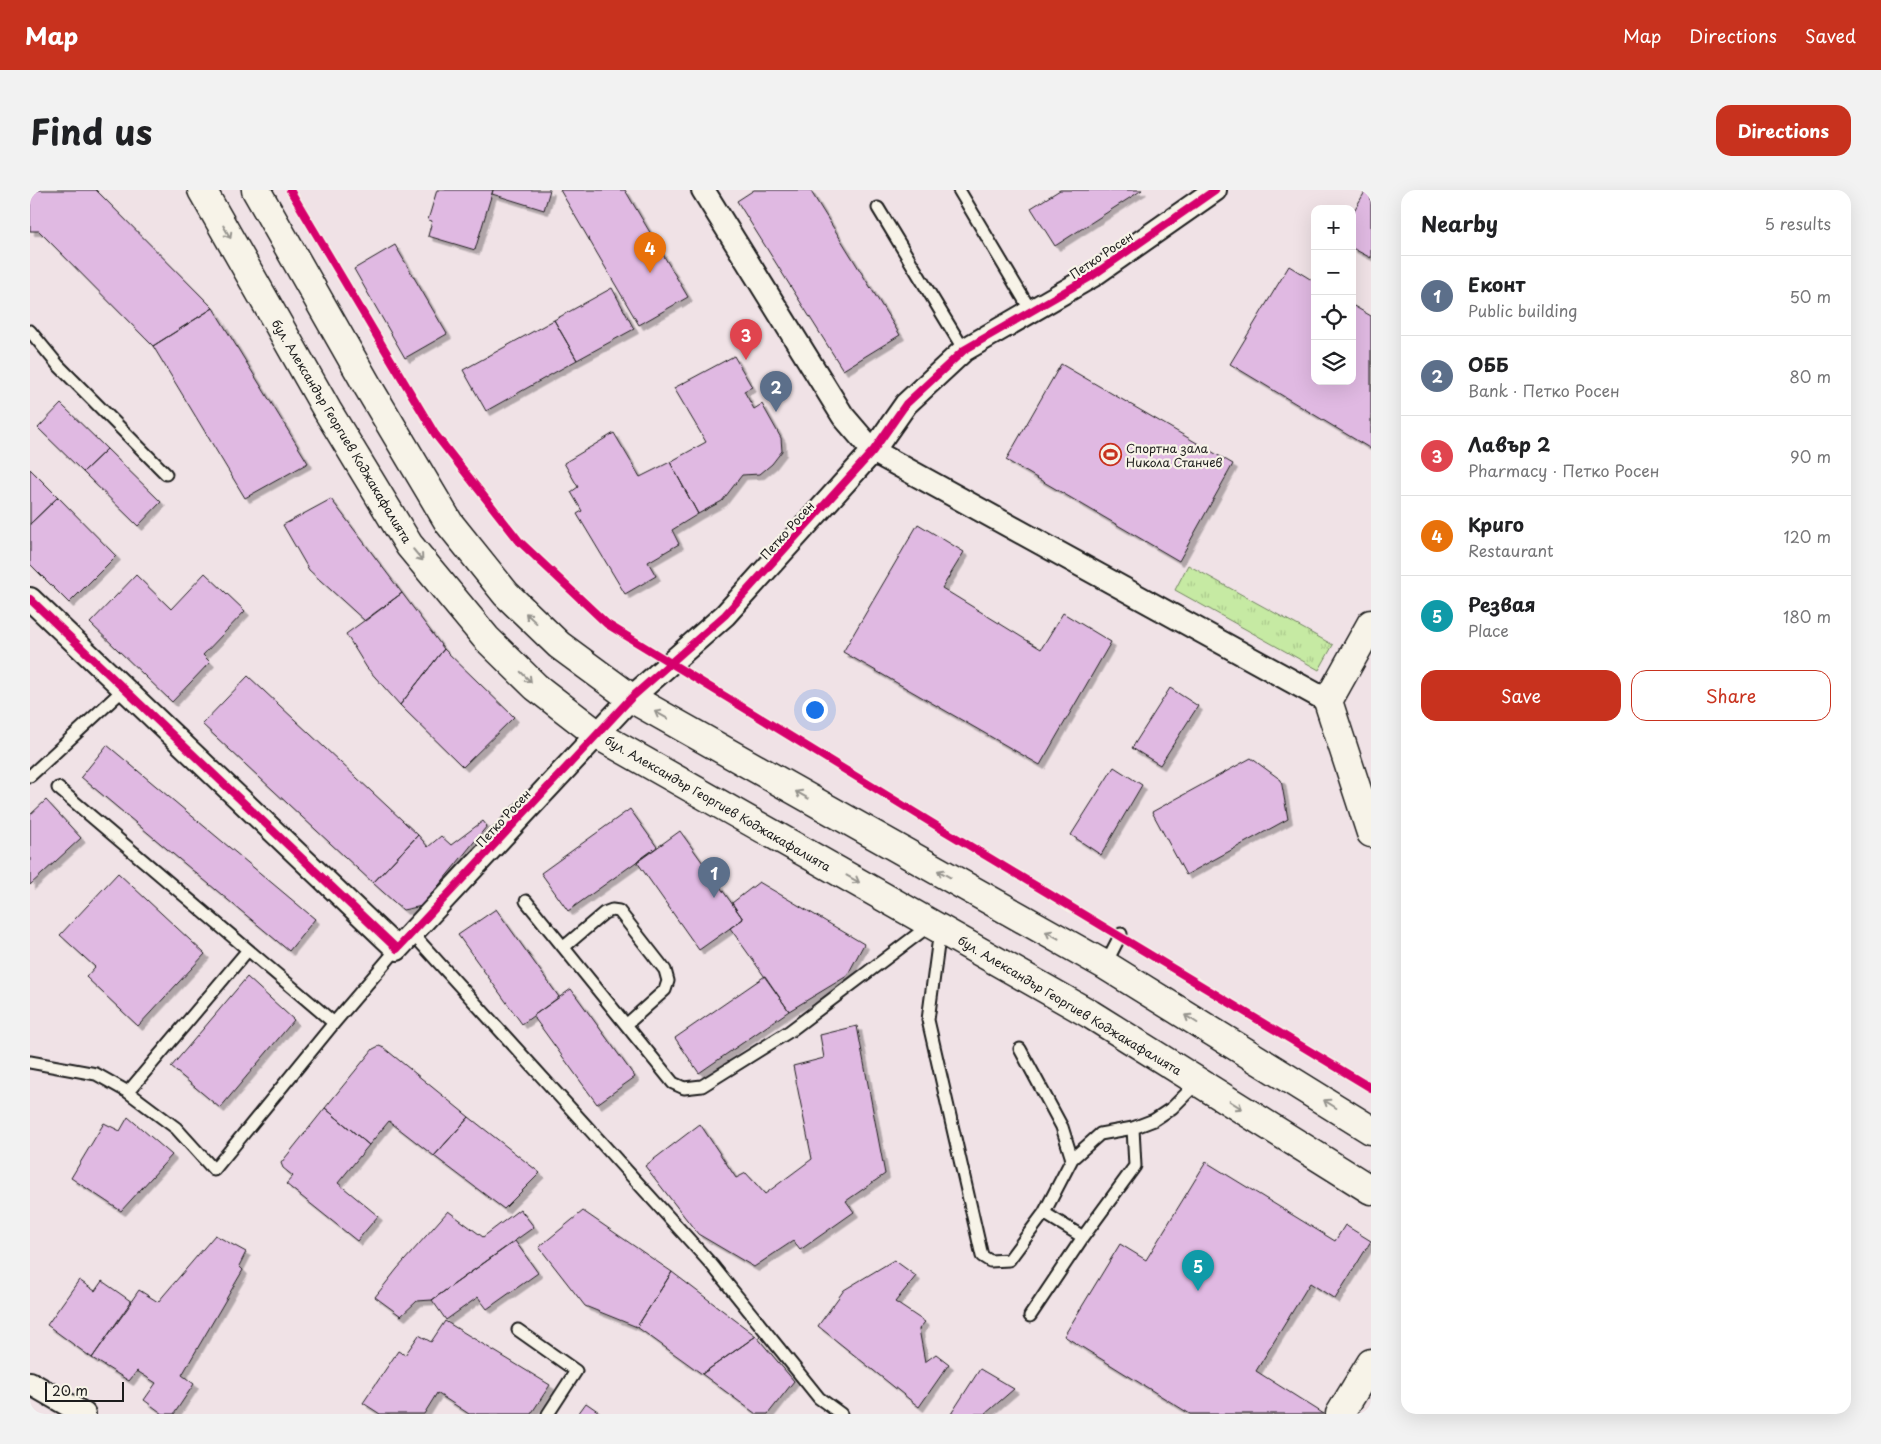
<!DOCTYPE html>
<html lang="en">
<head>
<meta charset="utf-8">
<style>
	body { margin:0; font-family:"Playpen Sans",sans-serif; background:#f2f2f2; color:#202124 }
	.controls { position:absolute; right:15px; top:15px; display:grid; overflow:hidden; border-radius:10px; box-shadow:0 5px 20px #0002 }
	.controls button { width:45px; height:45px; display:grid; place-items:center; padding:0; border:0; border-bottom:1px solid #e0e0e0; background:#fff; color:#202124; font:25px sans-serif }
	.scale { position:absolute; left:15px; bottom:12px; width:79px; box-sizing:border-box; padding-left:5px; border:2px solid #1c1c1c; border-top:0; font-size:14px; line-height:18px; white-space:nowrap; color:#1c1c1c; -webkit-text-stroke:4px #f7f3e8; paint-order:stroke }
	.you { position:absolute; left:784px; top:519px; width:18px; height:18px; margin:-12px; border:4px solid #fff; border-radius:50%; background:#1a73e8; box-shadow:0 0 0 8px #1a73e833 }
	.badge { display:grid; place-items:center; width:32px; height:32px; border-radius:50%; background:#c8321e; color:#fff; font-size:16px; font-weight:700 }
	.pin { position:absolute; translate:-50% -41px; filter:drop-shadow(0 1px 2px #0008) }
	.pin::after { content:''; position:absolute; top:26px; width:18px; height:15px; background:inherit; clip-path:polygon(0 0,100% 0,50% 100%) }
	.list { margin:0; padding:0; list-style:none }
	h2 { display:flex; justify-content:space-between; align-items:center; height:65px; margin:0; padding:0 20px; font-size:21px }
	h2 small { font-size:16px; font-weight:400; color:#757577 }
	.list li { display:grid; grid-template-columns:32px 1fr auto; gap:15px; align-items:center; box-sizing:border-box; height:80px; padding:0 20px; border-top:1px solid #e0e0e0 }
	.list b { display:block; font-size:19px; white-space:nowrap }
	.list p { margin:0; font-size:16px; white-space:nowrap; color:#757577 }
	.list em { font-size:16px; font-style:normal; color:#757577 }
	.actions { display:flex; gap:10px; padding:15px 20px }
	.actions a { flex:1; padding:11px 0; border:1px solid #c8321e; border-radius:15px; text-align:center; font-size:18px; color:#c8321e }
	.actions .main { background:#c8321e; color:#fff }
	.icon { flex:none; width:28px; height:28px; fill:none; stroke:currentColor; stroke-width:2; stroke-linecap:round; stroke-linejoin:round }
	.map { position:relative; flex:none; width:1341px; height:1224px; overflow:hidden; border-radius:15px }
	header { display:flex; align-items:center; gap:30px; box-sizing:border-box; height:70px; padding:0 25px; background:#c8321e; color:#fff }
	header strong { font-size:24px }
	nav { display:flex; gap:28px; margin-inline-start:auto; font-size:18px }
	.intro { display:flex; align-items:center; justify-content:space-between; box-sizing:border-box; height:120px; padding:0 30px }
	h1 { margin:0; font-size:35px }
	.button { padding:12px 22px; border-radius:15px; background:#c8321e; color:#fff; font-size:18px; font-weight:700 }
	main { display:flex; gap:30px; padding:0 30px }
	aside { flex:1; background:#fff; border-radius:15px; box-shadow:0 5px 20px #0002 }
	.map>svg:first-child { display:block }
</style>
</head>
<body>
<header>
<strong>Map</strong>
<nav><a>Map</a><a>Directions</a><a>Saved</a></nav>
</header>
<div class="intro"><h1>Find us</h1><a class="button">Directions</a></div>
<main>
<div class="map">
<svg width="1341" height="1224" viewBox="0 0 1341 1224">
	<defs>
		<pattern id="grass-tufts" width="24" height="20" patternUnits="userSpaceOnUse" patternTransform="scale(1.25)"><rect width="24" height="20" fill="#c6eaa3"/><path d="M3 7l-1-3M5 7V3M7 7l1-3M15 17l-1-3M17 17v-4M19 17l1-3" fill="none" stroke="#aac88c"/></pattern>
		<filter id="shadow"><feDropShadow dx="4.5" dy="4.5" stdDeviation="0" flood-color="#0004"/></filter>
	</defs>
	<rect width="100%" height="100%" fill="#f0e2e6"/>
	<filter id="ink" filterUnits="userSpaceOnUse"><feTurbulence type="fractalNoise" baseFrequency=".02" numOctaves="2"/><feDisplacementMap in="SourceGraphic" scale="10" xChannelSelector="R" yChannelSelector="G"/><feConvolveMatrix kernelMatrix="1 2 1 2 8 2 1 2 1" color-interpolation-filters="sRGB"/></filter>
	<g filter="url(#ink)">
		<path fill="url(#grass-tufts)" stroke="#718360" d="M1158 375 1303 455 1289 480 1145 400Z"/>
		<path fill="#e0b9e2" stroke="#1c1c1c" filter="url(#shadow)" d="M0 0H66L183 118 123 156 9 41H0Z
			M407 0H463L445 60 398 46 402 31 398 30Z
			M463 0H520L514 20 462 4Z
			M530 0H595L658 107 609 135Z
			M724 0H780L870 145 813 180 707 11Z
			M1030 0H1112L1025 56 1001 18Z
			M1336 0H1341V68L1322 58V24Z
			M365 55 417 144 375 168 324 79Z
			M1259 76 1285 92V191H1322V115L1341 126V259L1200 174Z
			M582 98 604 139 547 170 524 130Z
			M183 118 278 273 215 308 123 156Z
			M524 130 547 170 456 221 433 180Z
			M704 166 722 197 714 201 724 219 732 214 751 248 752 261 742 274 730 284 712 285 692 311 668 324 640 272 676 252 644 198Z
			M1031 174 1203 274 1149 371 976 270Z
			M31 214 77 259 53 282 8 238Z
			M584 243 610 287 640 272 668 324 642 340 649 354 618 372 626 386 595 404 547 324 552 321 541 302 548 297 534 273Z
			M77 259 131 312 108 336 53 282Z
			M0 279 28 307 0 334Z
			M28 307 86 366 39 413 0 374V334Z
			M301 309 372 403 335 431 279 380 253 335Z
			M888 334 934 362 912 398 1011 459 1033 423 1081 452 1010 575 813 462Z
			M175 383 215 421 173 465 180 472 142 512 60 433 106 385 141 419Z
			M372 403 414 459 370 515 337 478 316 444Z
			M414 459 484 527 433 577 370 515Z
			M218 486 388 645 343 693 172 534Z
			M1140 498 1168 516 1130 575 1102 558Z
			M77 555 285 729 259 761 51 587Z
			M1221 568 1251 590 1258 629 1156 685 1122 622Z
			M1084 577 1112 595 1071 665 1041 645Z
			M16 610 51 648 0 695V625Z
			M600 619 627 657 538 721 511 683Z
			M453 631 457 636 392 716 373 720 343 693 388 645 398 657 411 646 421 655Z
			M650 641 713 729 669 760 607 672Z
			M88 683 175 764 108 836 56 787 65 777 30 745Z
			M729 692 834 754 817 786 759 821 700 738 713 729 702 713Z
			M466 719 529 807 492 834 428 745Z
			M735 786 759 821 669 883 645 848Z
			M217 787 264 830 190 918 141 877Z
			M541 799 605 887 567 914 503 826Z
			M827 836 855 984 816 1011 824 1022 770 1060 763 1051 724 1077 668 1044 615 976 670 934 706 988 716 983 735 1004 782 969 763 876 794 868 790 845Z
			M349 856 354 858 439 927 404 966 359 931 339 955 295 918 343 859Z
			M295 918 339 955 308 993 348 1026 327 1051 256 994 263 986 253 978 251 973Z
			M98 927 142 965 91 1021 41 988 74 933 90 941Z
			M439 927 510 983 474 1019 404 966Z
			M1176 972 1305 1051 1315 1035 1341 1051 1305 1109 1280 1093 1226 1181 1294 1224H1160L1034 1146 1090 1054 1116 1070Z
			M490 1019 504 1037 402 1110 387 1111 371 1126 345 1107 367 1079 418 1021 453 1047Z
			M553 1021 642 1082 607 1137 555 1116 509 1057Z
			M185 1045 216 1062 209 1076 213 1080 152 1185 164 1194 144 1224H133L114 1210 126 1193 107 1181 99 1191 62 1168 109 1100 128 1112Z
			M485 1051 508 1083 457 1119 448 1107 416 1130 402 1110Z
			M864 1070 886 1086 865 1112 895 1132 889 1139 895 1172 906 1164 919 1174 889 1217 788 1136 814 1100Z
			M642 1082 726 1146 672 1184 607 1137Z
			M49 1090 65 1101 72 1091 102 1112 62 1168 17 1135Z
			M415 1131 520 1195 501 1224H439L407 1203 394 1224H350L333 1213 368 1161 375 1165 389 1145 401 1152Z
			M726 1146 764 1191 738 1224H726L672 1184Z
			M950 1179 984 1199 955 1224H921Z
			M556 1213 572 1224H548Z"/>
		<g fill="none" stroke-linecap="round" stroke-linejoin="round">
			<defs>
				<path id="service" d="M929 0 1001 121
					M848 18 934 160
					M0 141 28 175 136 284
					M0 586 94 499
					M28 598 304 833
					M496 711 643 893 654 898 672 896 760 841 900 735
					M910 740 898 830 952 1066 960 1071 979 1070 1014 1023 1053 1047 1000 1126
					M381 742 682 1075 789 1208 811 1224
					M534 757 574 723 582 720 589 721 635 780 638 791 635 800 597 834
					M1075 775 1091 744
					M990 859 1032 937 1042 969
					M0 872 66 884 98 902 146 938 184 980 304 833 367 759
					M98 902 218 760
					M1014 1023 1042 969 1070 944 1103 938 1124 930 1142 918 1168 892
					M1053 1047 1105 976 1103 938
					M488 1140 546 1181 518 1224"/>
				<path id="minor" d="M673 0 813 226 843 261 1298 511
					M0 409 367 759 601 508 695 425 843 261 876 214 934 160 1062 86 1185 0
					M0 1193 54 1224"/>
				<path id="tertiary" d="M1341 434 1298 511 1341 643
					M1310 1224 1341 1173"/>
				<path id="secondary" d="M172 0 297 220 379 355 456 448 506 497 568 545 1060 824 1341 1000
					M226 0 337 195 419 333 476 404 529 455 601 508 1075 775 1341 940"/>
			</defs>
			<use href="#service" stroke="#1c1c1c" stroke-width="15"/>
			<use href="#minor" stroke="#1c1c1c" stroke-width="26"/>
			<use href="#tertiary" stroke="#1c1c1c" stroke-width="31"/>
			<use href="#secondary" stroke="#1c1c1c" stroke-width="31"/>
			<use href="#service" stroke="#f7f3e8" stroke-width="11"/>
			<use href="#minor" stroke="#f7f3e8" stroke-width="22"/>
			<use href="#tertiary" stroke="#f7f3e8" stroke-width="28"/>
			<use href="#secondary" stroke="#f7f3e8" stroke-width="28"/>
			<defs>
				<path id="cycleway" d="M260 0 405 244 489 351 577 434 910 638 1341 898
					M0 409 367 759 601 508 695 425 843 261 876 214 934 160 1062 86 1185 0"/>
			</defs>
			<use href="#cycleway" stroke="#f7f3e8" stroke-width="11"/>
			<use href="#cycleway" stroke="#d6006c" stroke-width="8"/>
		</g>
		<defs><path id="oneway-shaft" d="M-6 0H5M1.5-3L5.5 0L1.5 3" fill="none" stroke-width="1.6" stroke-linecap="round" stroke-linejoin="round" transform="scale(1.25)"/></defs>
		<g stroke="#94928c">
			<use href="#oneway-shaft" transform="translate(197 42) rotate(60)"/>
			<use href="#oneway-shaft" transform="translate(388 365) rotate(50)"/>
			<use href="#oneway-shaft" transform="translate(501 428) rotate(-137)"/>
			<use href="#oneway-shaft" transform="translate(496 487) rotate(45)"/>
			<use href="#oneway-shaft" transform="translate(631 525) rotate(-151)"/>
			<use href="#oneway-shaft" transform="translate(772 605) rotate(-151)"/>
			<use href="#oneway-shaft" transform="translate(914 684) rotate(-151)"/>
			<use href="#oneway-shaft" transform="translate(823 689) rotate(29)"/>
			<use href="#oneway-shaft" transform="translate(1022 745) rotate(-151)"/>
			<use href="#oneway-shaft" transform="translate(1161 829) rotate(-148)"/>
			<use href="#oneway-shaft" transform="translate(1300 914) rotate(-148)"/>
			<use href="#oneway-shaft" transform="translate(1206 915) rotate(32)"/>
		</g>
	</g>
	<defs>
		<symbol id="stadium-ring" viewBox="-11 -11 22 22"><circle r="9.5" fill="#f7f3e8" stroke="#c8321e" stroke-width="1.5"/><path d="M0-5a6.5 5 0 1 0 0 10a6.5 5 0 1 0 0-10ZM-3.5-1.8h7v3.6h-7Z" fill="#c8321e"/></symbol>
	</defs>
	<g fill-rule="evenodd">
		<use href="#stadium-ring" x="1068" y="252" width="25" height="25"/>
	</g>
	<g text-anchor="middle" dominant-baseline="central" stroke-width="4.5" stroke-linejoin="round" paint-order="stroke">
		<g font-size="12" fill="#1c1c1c" stroke="#f7f3e8">
			<text transform="translate(1071 65) rotate(-34)">Петко Росен</text>
			<text transform="translate(312 241) rotate(59)">бул. Александър Георгиев Коджакафалията</text>
			<text transform="translate(757 340) rotate(-48)">Петко Росен</text>
			<text transform="translate(688 613) rotate(30)">бул. Александър Георгиев Коджакафалията</text>
			<text transform="translate(473 628) rotate(-47)">Петко Росен</text>
			<text transform="translate(1040 815) rotate(31)">бул. Александър Георгиев Коджакафалията</text>
		</g>
		<g font-size="12" fill="#1c1c1c" stroke="#f7f3e8" text-anchor="start">
			<text x="1096" y="258">Спортна зала<tspan x="1096" dy="14">Никола Станчев</tspan></text>
		</g>
	</g>
</svg>
<div class="controls">
<button>+</button>
<button>−</button>
<button><svg class="icon" aria-label="locate" viewBox="0 0 24 24"><circle cx="12" cy="12" r="6"/><path d="M12 2v4M12 18v4M2 12h4M18 12h4"/></svg></button>
<button><svg class="icon" aria-label="layers" viewBox="0 0 24 24"><path d="M12 4l9 5-9 5-9-5zM3 14l9 5 9-5"/></svg></button>
</div>
<div class="scale">20 m</div>
<div class="you"></div>
<div class="pin badge" style="left:684px;top:708px;background:#5c6f8a">1</div>
<div class="pin badge" style="left:746px;top:222px;background:#5c6f8a">2</div>
<div class="pin badge" style="left:716px;top:170px;background:#e0444e">3</div>
<div class="pin badge" style="left:620px;top:83px;background:#e8710a">4</div>
<div class="pin badge" style="left:1168px;top:1101px;background:#0f9aa8">5</div>
</div>
<aside>
<h2>Nearby<small>5 results</small></h2>
<ul class="list">
<li><span class="badge" style="background:#5c6f8a">1</span><div><b>Еконт</b><p>Public building</p></div><em>50 m</em></li>
<li><span class="badge" style="background:#5c6f8a">2</span><div><b>ОББ</b><p>Bank · Петко Росен</p></div><em>80 m</em></li>
<li><span class="badge" style="background:#e0444e">3</span><div><b>Лавър 2</b><p>Pharmacy · Петко Росен</p></div><em>90 m</em></li>
<li><span class="badge" style="background:#e8710a">4</span><div><b>Криго</b><p>Restaurant</p></div><em>120 m</em></li>
<li><span class="badge" style="background:#0f9aa8">5</span><div><b>Резвая</b><p>Place</p></div><em>180 m</em></li>
</ul>
<div class="actions"><a class="main">Save</a><a>Share</a></div>
</aside>
</main>
</body>
</html>
